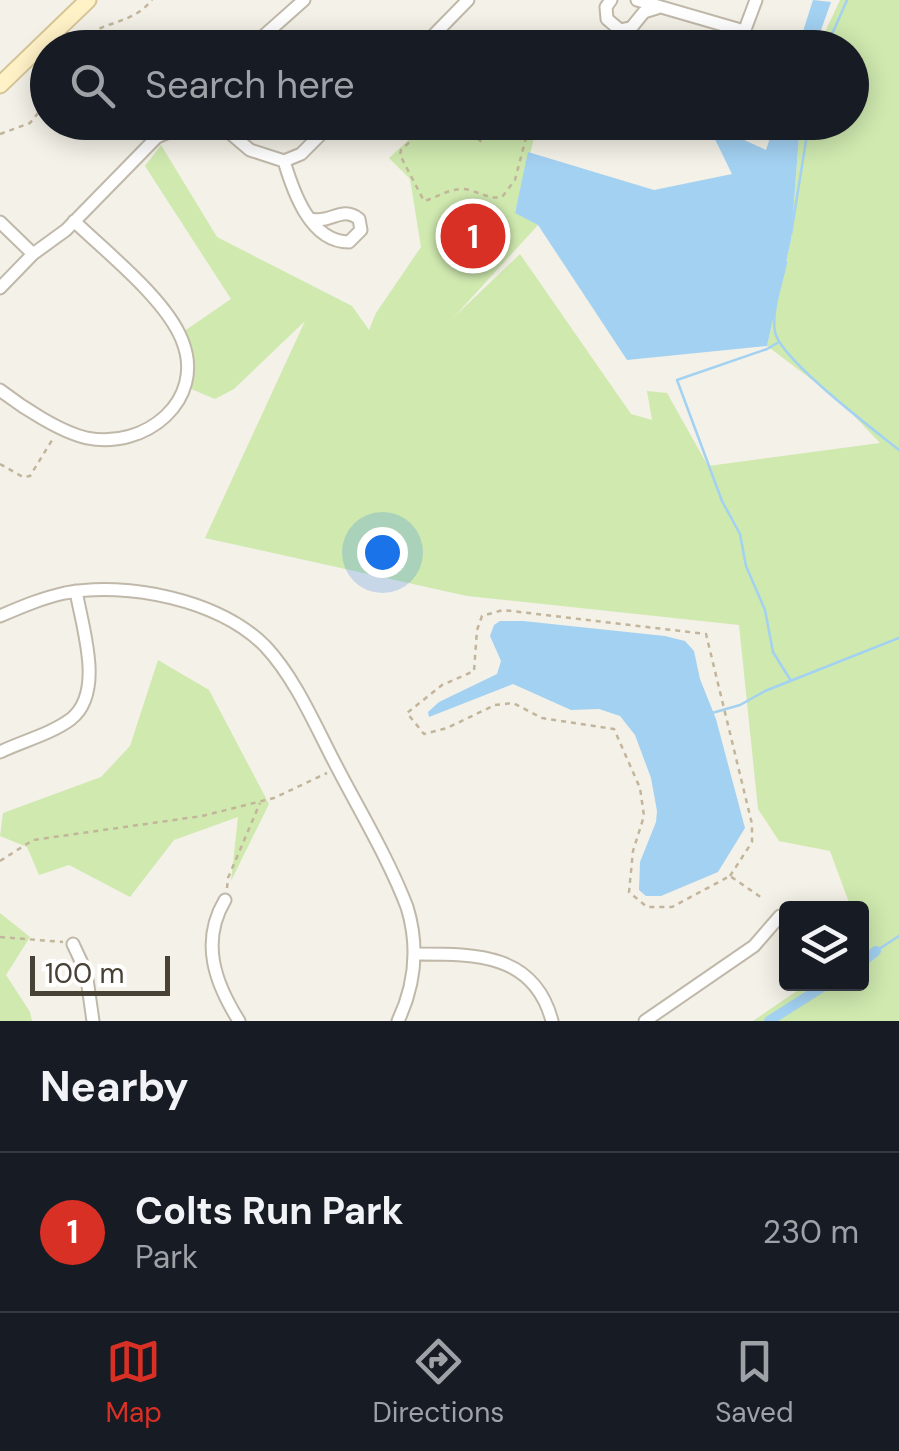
<!DOCTYPE html>
<html lang="en">
<head>
<meta charset="utf-8">
<style>
	body { margin:0; font-family:"DM Sans",sans-serif; background:#20242c; color:#f1f3f6 }
	.controls { position:absolute; right:30px; bottom:30px; display:grid; overflow:hidden; border-radius:10px; box-shadow:0 5px 25px #0003 }
	.controls button { width:90px; height:90px; display:grid; place-items:center; padding:0; border:0; border-bottom:2px solid #363941; background:#171b24; color:#f1f3f6; font:50px sans-serif }
	.scale { position:absolute; left:30px; bottom:25px; width:140px; box-sizing:border-box; padding-left:10px; border:5px solid #484136; border-top:0; font-size:28px; line-height:35px; white-space:nowrap; color:#484136; -webkit-text-stroke:8px #fff; paint-order:stroke }
	.you { position:absolute; left:382px; top:552px; width:35px; height:35px; margin:-25px; border:8px solid #fff; border-radius:50%; background:#1a73e8; box-shadow:0 0 0 15px #1a73e833 }
	.badge { display:grid; place-items:center; width:65px; height:65px; border-radius:50%; background:#d93025; color:#fff; font-size:32px; font-weight:700 }
	.pin { position:absolute; translate:-50% -50%; border:5px solid #fff; box-shadow:0 2px 10px #0006 }
	.list { margin:0; padding:0; list-style:none }
	h2 { display:flex; justify-content:space-between; align-items:center; height:130px; margin:0; padding:0 40px; font-size:42px }
	h2 small { font-size:32px; font-weight:400; color:#9ea1a6 }
	.list li { display:grid; grid-template-columns:65px 1fr auto; gap:30px; align-items:center; box-sizing:border-box; height:160px; padding:0 40px; border-top:2px solid #363941 }
	.list b { display:block; font-size:38px; white-space:nowrap }
	.list p { margin:0; font-size:32px; white-space:nowrap; color:#9ea1a6 }
	.list em { font-size:32px; font-style:normal; color:#9ea1a6 }
	.icon { flex:none; width:55px; height:55px; fill:none; stroke:currentColor; stroke-width:2; stroke-linecap:round; stroke-linejoin:round }
	.map { position:relative; flex:none; width:899px; height:1021px; overflow:hidden }
	.search { position:absolute; background:#171b24; box-shadow:0 5px 25px #0003; left:30px; right:30px; top:30px; height:110px; display:flex; align-items:center; gap:25px; box-sizing:border-box; padding:0 35px; border-radius:55px; color:#9ea1a6; font-size:38px }
	.sheet { height:290px; background:#171b24 }
	nav { display:flex; justify-content:space-around; align-items:center; box-sizing:border-box; height:140px; border-top:2px solid #363941; background:#171b24; font-size:28px; color:#9ea1a6 }
	nav a { display:grid; justify-items:center; gap:5px }
	nav .on { color:#d93025 }
	.map>svg:first-child { display:block }
</style>
</head>
<body>
<div class="map">
<svg width="899" height="1021" viewBox="0 0 899 1021">
	<rect width="100%" height="100%" fill="#f4f1e8"/>
	<path fill="#cfe9af" d="M840 0H899V1021H753L807 984H862L864 944 862 908H851L830 851 779 841 758 809 739 625 467 596 205 538 305 321 234 389 215 399 184 386 180 334 231 299 145 166 161 145 217 237 352 306 369 330 376 313 421 247 410 179 389 158 427 123H538L515 212 538 225 453 318 520 254 631 414 652 420 647 391 667 393 708 466 880 443 839 400 767 346 791 240 800 123 852 122V48L818 47Z
		M158 660 209 690 269 804 231 881 238 817 174 840 130 897 69 865 39 875 27 847 0 836 3 813 101 777 130 746Z
		M0 913 30 937 6 975 30 1012 32 1021H0Z"/>
	<path fill="#a3d1f2" d="M813 0 831 2 815 47H798Z
		M707 123 766 150 775 123H800L791 240 767 346 627 360 538 225 515 213 528 152 654 190 732 174Z
		M500 621H523L665 636 685 641 694 651 700 679 716 719 745 828 718 872 661 896H646L639 890 640 862 656 822 657 811 651 778 635 735 620 716 599 709 571 710 513 684 429 717 428 712 439 702 497 674 501 661 490 636 494 625Z"/>
	<g fill="none" stroke-linecap="round" stroke-linejoin="round">
		<path stroke="#a3d1f2" stroke-width="2.5" d="M826 48 847 0
			M791 234 809 122
			M786 262C782 283 771 311 775 332 780 359 874 430 899 450
			M779 342 767 349 677 380 722 501 740 534 746 566 765 610 773 652 791 681
			M712 713 740 705 765 691 899 638
			M876 951 899 936"/>
		<path stroke="#a3d1f2" stroke-width="10" d="M862 962 876 951
			M769 1021 827 984"/>
		<defs>
			<path id="street" d="M611 0 606 7 607 19 620 30 631 28 644 12 657 8
				M637 0 744 31
				M437 34 451 48
				M250 48 304 0
				M421 48 468 0
				M738 48 756 0
				M217 122 250 150 284 161 301 154 333 122
				M637 122 666 127 693 122
				M284 161C293 191 310 242 349 242L361 230 359 219C342 205 331 224 311 219
				M0 222 33 254
				M0 288 33 254 66 230 157 137 193 122
				M0 390C22 407 60 432 87 438 144 450 207 401 182 340 166 299 106 252 74 221
				M0 616C21 607 42 598 65 593 127 581 219 600 265 646 297 680 317 730 339 771 362 815 389 860 407 907 419 946 415 985 398 1021
				M0 752C23 741 51 734 71 719 105 692 82 627 76 591
				M225 900C200 942 215 983 239 1021
				M73 944 86 972 93 1021
				M414 954C473 954 534 952 552 1021
				M645 1021 754 946 780 916"/>
			<path id="secondary" d="M0 85 88 0"/>
		</defs>
		<use href="#street" stroke="#c0b9aa" stroke-width="15"/>
		<use href="#secondary" stroke="#d5c596" stroke-width="19"/>
		<path stroke="#c2b59b" stroke-width="2.5" stroke-dasharray="5 5" stroke-linecap="butt" d="M77 48C98 17 128 29 152 0
			M431 122 401 150 400 155 424 201C438 197 448 189 463 189 477 190 488 200 502 197L515 180 530 122
			M479 122 473 135 483 143
			M0 134 30 123 48 101
			M0 464 23 477 30 476 54 437
			M0 861 33 840 202 816 274 798 327 773
			M730 876 752 842V824L706 634 503 610 482 616 477 630 474 671 442 685 407 713 424 734 447 728 495 705 513 703 542 718 614 729 640 788 644 816 633 851 629 892 647 907H672L730 876 762 898
			M227 888 228 878 260 803
			M0 937 63 942"/>
		<use href="#street" stroke="#fff" stroke-width="11"/>
		<use href="#secondary" stroke="#fff2c7" stroke-width="15"/>
	</g>
</svg>
<div class="controls">
<button><svg class="icon" aria-label="layers" viewBox="0 0 24 24"><path d="M12 4l9 5-9 5-9-5zM3 14l9 5 9-5"/></svg></button>
</div>
<div class="scale">100 m</div>
<div class="you"></div>
<div class="pin badge" style="left:473px;top:236px">1</div>
<div class="search"><svg class="icon" aria-label="search" viewBox="0 0 24 24"><circle cx="10" cy="10" r="6"/><path d="M15 15l6 6"/></svg>Search here</div>
</div>
<section class="sheet">
<h2>Nearby<small></small></h2>
<ul class="list">
<li><span class="badge">1</span><div><b>Colts Run Park</b><p>Park</p></div><em>230 m</em></li>
</ul>
</section>
<nav>
<a class="on"><svg class="icon" aria-label="map" viewBox="0 0 24 24"><path d="M3 6l6-2 6 2 6-2v14l-6 2-6-2-6 2zM9 4v14M15 6v14"/></svg>Map</a>
<a><svg class="icon" aria-label="directions" viewBox="0 0 24 24"><path d="M12 3l9 9-9 9-9-9zM9 14v-3h6M13 9l2 2-2 2"/></svg>Directions</a>
<a><svg class="icon" aria-label="saved" viewBox="0 0 24 24"><path d="M7 4h10v16l-5-4-5 4z"/></svg>Saved</a>
</nav>
</body>
</html>
